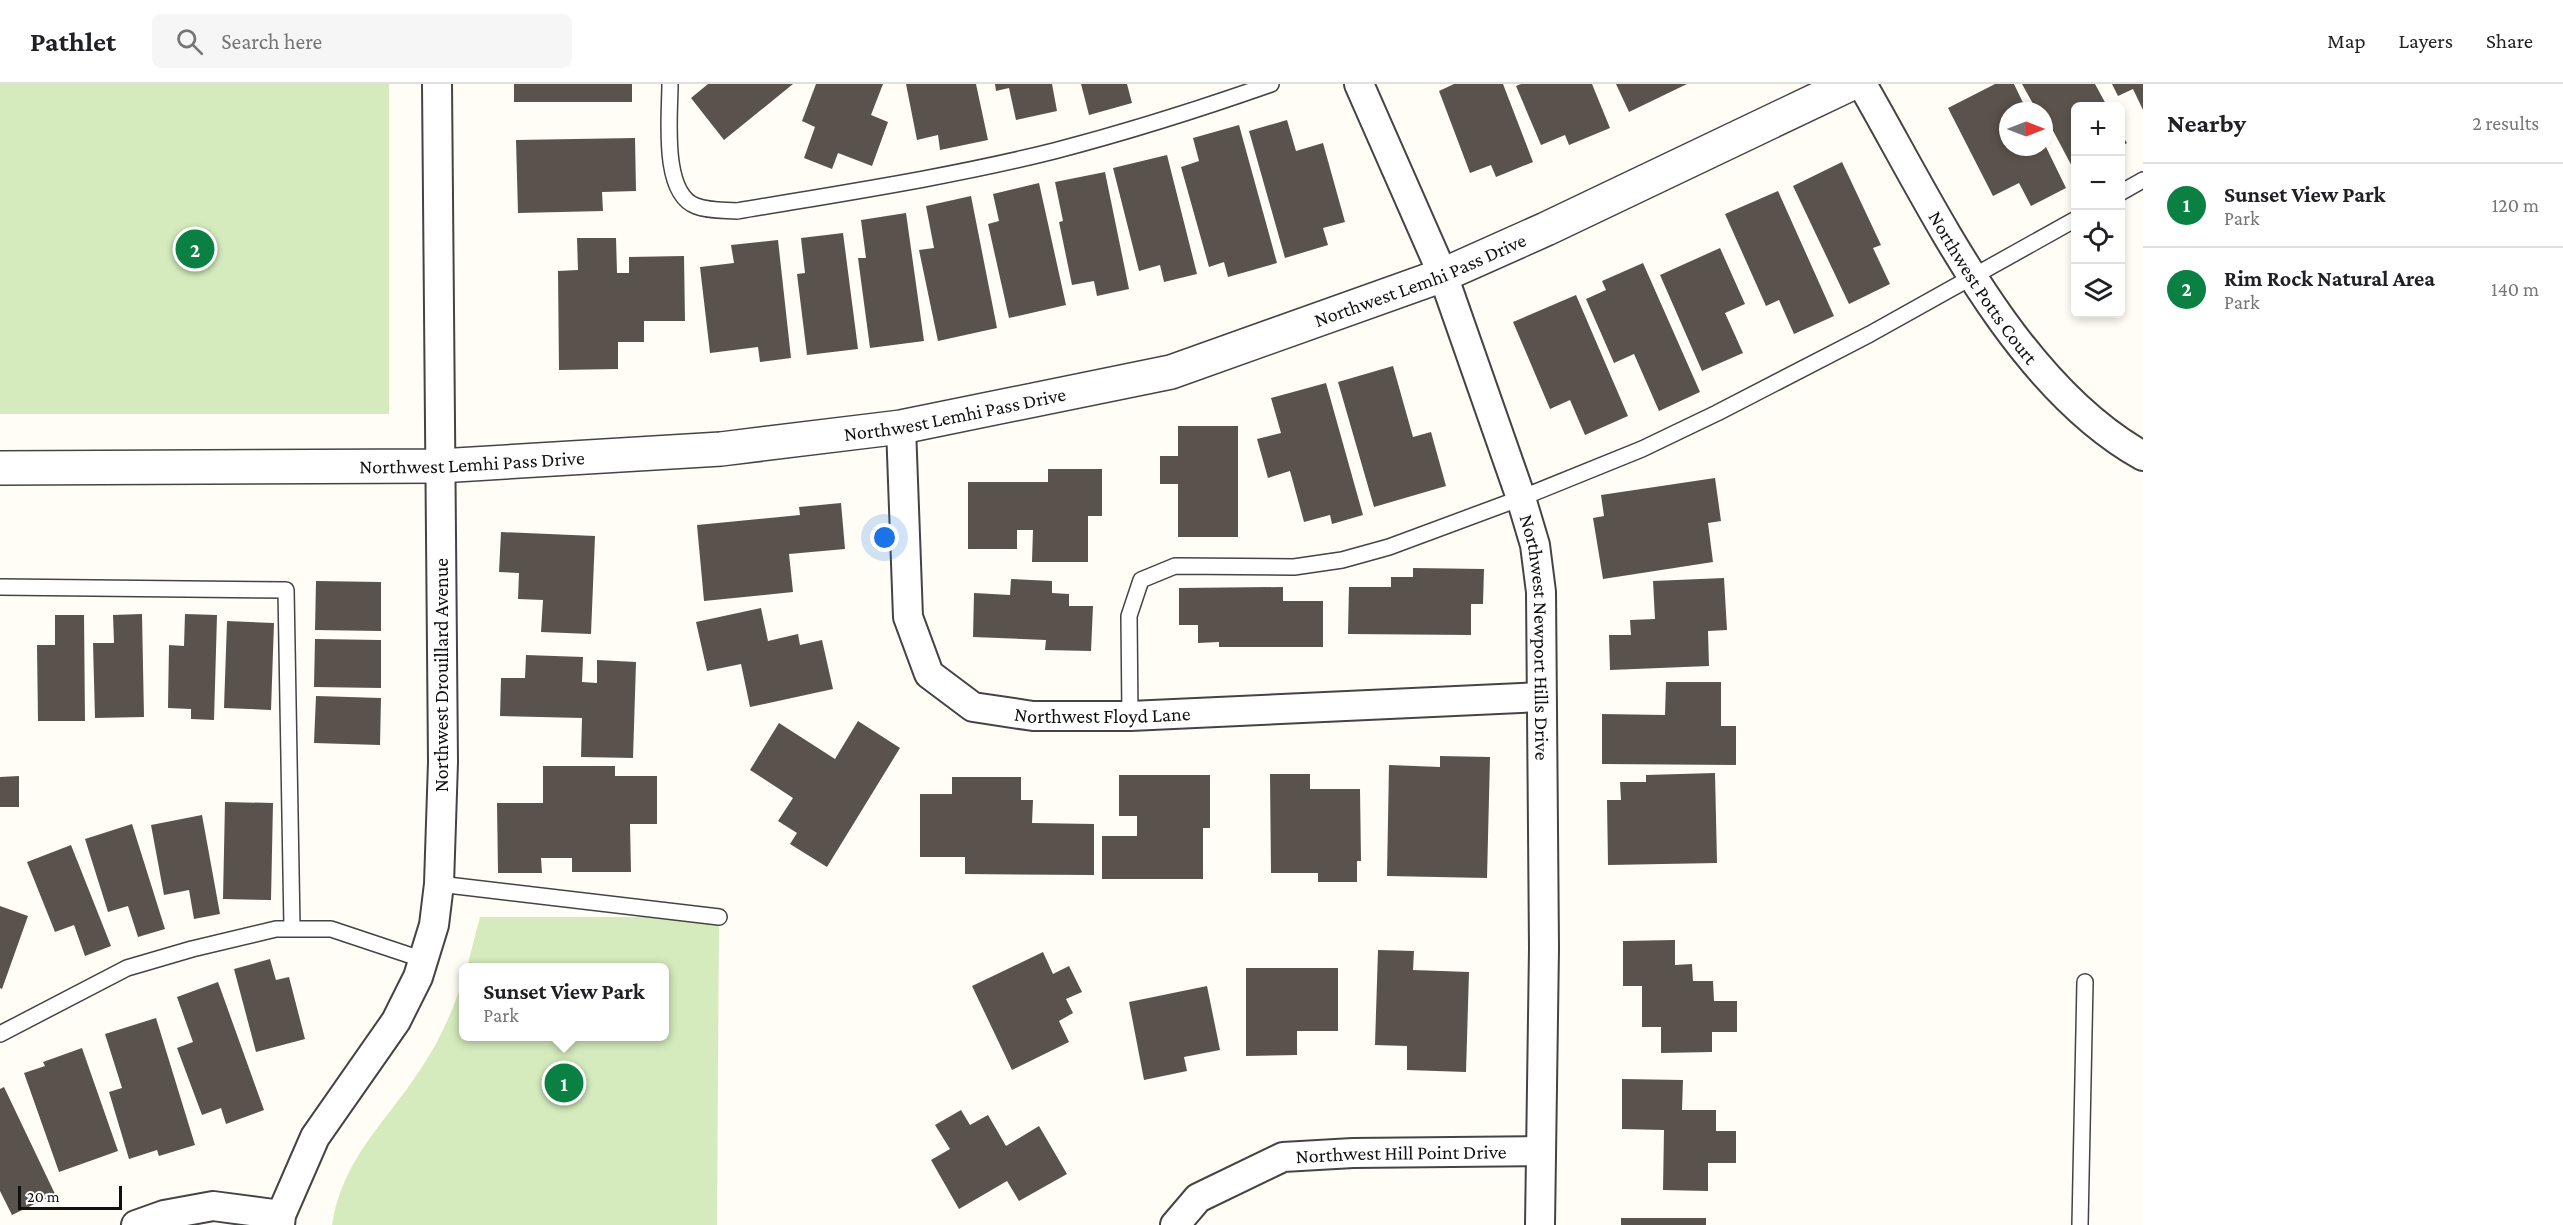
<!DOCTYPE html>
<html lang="en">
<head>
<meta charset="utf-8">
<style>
	body { margin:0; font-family:"Crimson Pro",serif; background:#f6f6f6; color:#202124 }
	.controls { position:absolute; right:18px; top:18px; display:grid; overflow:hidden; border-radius:9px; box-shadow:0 3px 9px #0003 }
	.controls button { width:54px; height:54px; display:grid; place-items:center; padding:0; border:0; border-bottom:2px solid #e0e0e0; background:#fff; color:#202124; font:30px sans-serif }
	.compass { position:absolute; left:1999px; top:18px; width:54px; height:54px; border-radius:50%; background:#fff; box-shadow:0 3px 9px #0003; rotate:90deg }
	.scale { position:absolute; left:18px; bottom:15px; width:104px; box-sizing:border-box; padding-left:6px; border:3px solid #111; border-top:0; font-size:16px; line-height:21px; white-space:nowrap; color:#111; -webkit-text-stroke:4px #fff; paint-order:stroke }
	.you { position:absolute; left:885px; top:454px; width:21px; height:21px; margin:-15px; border:4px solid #fff; border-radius:50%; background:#1a73e8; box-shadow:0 0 0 9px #1a73e833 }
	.badge { display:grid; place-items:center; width:39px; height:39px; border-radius:50%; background:#0b8043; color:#fff; font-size:20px; font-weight:700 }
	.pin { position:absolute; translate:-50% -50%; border:3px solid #fff; box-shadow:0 2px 6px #0006 }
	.popup { position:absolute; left:459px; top:879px; width:210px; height:78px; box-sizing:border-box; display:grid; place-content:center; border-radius:9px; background:#fff; filter:drop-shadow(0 2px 4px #0005); font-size:20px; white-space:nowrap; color:#757577 }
	.popup b { font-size:22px; color:#202124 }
	.popup::after { content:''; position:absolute; left:50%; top:100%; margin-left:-12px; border:12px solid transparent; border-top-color:#fff }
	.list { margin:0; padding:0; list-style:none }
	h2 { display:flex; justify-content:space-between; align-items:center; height:78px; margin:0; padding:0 24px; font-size:26px }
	h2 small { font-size:20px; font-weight:400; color:#757577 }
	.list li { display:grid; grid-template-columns:39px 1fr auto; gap:18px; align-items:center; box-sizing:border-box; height:84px; padding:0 24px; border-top:2px solid #e0e0e0 }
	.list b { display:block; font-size:22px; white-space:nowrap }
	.list p { margin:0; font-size:20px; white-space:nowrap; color:#757577 }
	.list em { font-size:20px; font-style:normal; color:#757577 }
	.icon { flex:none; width:33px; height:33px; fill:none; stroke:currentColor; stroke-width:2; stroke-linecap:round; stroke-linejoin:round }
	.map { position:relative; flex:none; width:2143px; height:1141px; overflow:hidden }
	header { display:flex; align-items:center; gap:36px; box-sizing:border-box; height:84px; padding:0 30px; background:#fff; border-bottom:2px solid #e0e0e0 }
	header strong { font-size:28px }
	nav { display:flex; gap:33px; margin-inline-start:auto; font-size:21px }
	.search { width:420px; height:54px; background:#f6f6f6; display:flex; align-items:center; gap:15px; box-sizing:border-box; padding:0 21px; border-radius:9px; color:#757577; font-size:22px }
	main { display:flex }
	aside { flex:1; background:#fff }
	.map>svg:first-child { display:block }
</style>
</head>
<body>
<header>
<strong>Pathlet</strong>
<div class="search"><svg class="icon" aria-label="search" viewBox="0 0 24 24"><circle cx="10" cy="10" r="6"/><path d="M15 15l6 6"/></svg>Search here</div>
<nav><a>Map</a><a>Layers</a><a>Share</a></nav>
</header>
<main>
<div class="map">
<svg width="2143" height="1141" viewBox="0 0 2143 1141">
	<rect width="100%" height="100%" fill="#fffdf5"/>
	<path fill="#d5ebbd" d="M0 0H389V330H0Z
		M480 833H719L717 1141H332C342 1075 386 1038 420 986 439 958 453 927 463 895L464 952H664V884L467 883Z"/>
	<path fill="#5a524d" d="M514 0H632V18H514Z
		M708 0H793L724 56 691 14Z
		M816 0H883L871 31 888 38 872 82 838 69 832 85 804 74 815 43 802 37Z
		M906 0H976L988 56 940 66 938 51 917 56Z
		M995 0H1052L1057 27 1016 36 1009 4 996 7Z
		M1081 0H1127L1132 19 1089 31Z
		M1454 0H1503L1533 78 1496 93 1491 81 1470 89 1439 7Z
		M1521 0H1592L1610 44 1569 61 1565 51 1541 61 1516 2Z
		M1616 0H1687L1629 28Z
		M1995 0H2014L2027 27H2008V63H2046L2066 104 2031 122 2019 99 1993 112 1948 24Z
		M2022 0H2095L2107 22H2076V90L2050 41 2046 43 2044 40V27H2037Z
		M2112 0H2143V26L2133 5 2118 12Z
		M1287 36 1296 67 1323 59 1345 138 1323 144 1328 161 1285 174 1249 47Z
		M1239 41 1277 179 1228 193 1224 178 1209 183 1181 83 1199 77 1193 54Z
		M2120 48 2127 59 2120 63Z
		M635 54 636 107 602 108 603 127 518 129 516 56Z
		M1167 71 1197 190 1164 198 1160 181 1139 187 1113 84Z
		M1842 78 1881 161 1873 164 1890 200 1849 220 1793 102Z
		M1105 88 1129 205 1097 212 1094 197 1072 201 1059 138 1063 137 1055 98Z
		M1039 99 1066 221 1009 234 988 140 999 137 993 110Z
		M1778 107 1834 232 1794 250 1779 216 1766 222 1725 130Z
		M971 112 997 244 938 257 919 166 934 164 926 122Z
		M906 129 924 257 870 264 858 174H866L861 136Z
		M843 149 858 265 807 271 797 190 805 189 801 154Z
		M577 154H616L617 189H629V173L684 172 685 237H644V258H618V285L559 286 558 187 578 186Z
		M778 156 791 274 760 278 758 263 710 269 700 183 734 179 731 161Z
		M1720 164 1745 220 1725 229 1743 269 1702 287 1660 191Z
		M1643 179 1700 308 1659 327 1634 270 1614 279 1586 215 1606 206 1602 197Z
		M1576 211 1628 332 1585 351 1570 316 1550 325 1513 238Z
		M1393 282 1413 353 1431 348 1446 402 1374 423 1338 298Z
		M1326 299 1363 431 1332 440 1330 431 1304 438 1290 387 1268 394 1257 355 1281 349 1271 314Z
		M1178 342H1238V453H1178V400H1160V372H1178Z
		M1048 385H1102V432H1088V478H1032L1033 446H1017V465H968V398H1048Z
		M1715 394 1721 437 1708 439 1713 478 1603 495 1593 434 1604 432 1601 411Z
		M841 419 845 465 789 470 793 508 704 517 697 441 800 431 799 423Z
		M501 448 595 452 591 550 541 548 543 516 518 515 519 489 499 488Z
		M1413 484 1484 485 1483 520H1471V551L1348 550 1349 503H1391V493H1413Z
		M1724 494 1727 546 1708 547 1709 582 1610 586 1609 551H1631L1630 536 1655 535 1653 497Z
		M1011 495 1052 497V509L1069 510V522H1093L1091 567 1045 566 1046 556 973 553 974 509 1010 511Z
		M316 497 381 498V547L315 546Z
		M1283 503V517H1323V563H1219V558L1198 559V541H1179V504Z
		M761 524 768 557 798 550 800 561 822 556 833 605 750 623 741 580 707 587 696 538Z
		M142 530 144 633 95 634 93 559H114L113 531Z
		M185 530 217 531 214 636 191 635V625L168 624 169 561 184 562Z
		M55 531H84L85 637H38L37 561H55Z
		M227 537 274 539 271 626 224 624Z
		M315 555 381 556V604L314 603Z
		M526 571 583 573 582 598 597 599V576L636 578 633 674 581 673 582 634 500 632 501 594H525Z
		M1666 598H1721V642H1736V681L1602 680V630L1665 631Z
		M316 612 381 614 380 661 314 659Z
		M858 637 900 664 827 783 790 760 797 749 778 737 793 714 750 686 779 639 835 675Z
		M1440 672 1490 673 1487 794 1387 792 1389 681 1440 683Z
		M543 682H615V692H657V740H630L631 788H572V774H541L542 789H498L497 719H543Z
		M1715 689 1717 779 1608 781 1607 716H1621L1620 698H1646V691Z
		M1270 690H1310V705H1360L1361 777H1357V798H1318V789H1271Z
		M1119 691H1210V744H1203V795H1102V752H1137V732H1119Z
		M19 692V723H0V693Z
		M952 693H1021V716H1033L1032 739 1094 740V791L965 790V773H920V710H952Z
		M225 718 273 719 271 816 223 815Z
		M202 731 220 830 194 835 189 806 164 811 151 741Z
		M132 740 165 845 138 853 128 822 108 828 85 755Z
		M71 761 111 862 85 872 74 841 55 848 27 778Z
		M0 822 28 832 2 905 0 904Z
		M1675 856V881L1692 880 1693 897H1713L1714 917H1737V948H1712V968L1661 969V943H1642V902H1623V857Z
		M1378 866 1414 867 1413 886 1469 888 1466 988 1407 986V962L1375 961Z
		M1043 868 1053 890 1069 882 1082 908 1066 915 1073 929 1059 937 1069 958 1012 986 972 902Z
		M270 875 276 896 289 893 305 955 256 968 234 885Z
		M1246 884H1338V947H1297V971L1246 972Z
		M218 898 264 1026 226 1040 221 1024 202 1031 177 964 193 958 177 913Z
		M1207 902 1220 966 1184 973 1187 987 1144 996 1129 918Z
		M156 934 195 1061 159 1072 157 1066 129 1075 109 1008 122 1004 105 950Z
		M82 964 118 1067 59 1088 24 989 45 982 43 978Z
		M1622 995 1683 996 1682 1026H1716V1047H1736V1079H1708V1107L1663 1106 1664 1046 1622 1045Z
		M4 1003 55 1110 12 1131 0 1107V1005Z
		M961 1026 970 1041 988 1031 1006 1062 1039 1042 1067 1090 1019 1117 1007 1097 959 1125 931 1076 950 1065 935 1041Z
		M1621 1134H1706V1141H1621Z"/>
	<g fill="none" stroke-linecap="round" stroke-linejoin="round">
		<defs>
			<path id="service" d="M670 0C670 31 661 109 696 122 709 127 723 126 737 127 843 109 950 93 1054 67 1127 48 1200 25 1271 0
				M2120 109 2143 96
				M0 503 286 506 292 843
				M1130 632 1129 532 1141 496 1175 482 1294 483 1342 476 1389 463 1521 414 1642 365 1717 329 1870 250 2076 135
				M439 800 719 833
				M0 950 127 884 192 865 276 845H331L424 876
				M2080 1141 2085 898"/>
			<g id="minor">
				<path id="s1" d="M1359 0 1443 191 1521 414 1535 461 1541 508 1544 864 1540 1141"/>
				<path id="s2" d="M1862 0C1934 125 2014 300 2143 372"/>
				<path id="s3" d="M901 343 908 533 929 590 973 623 1033 632H1130L1540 613"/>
				<path d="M136 1141 164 1131 213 1122 281 1131"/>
				<path d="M280 1141 281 1131 315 1053 396 937 418 893 434 841 439 800 443 678 437 0"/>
				<path id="s4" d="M1175 1141 1198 1114 1283 1073 1353 1069 1541 1067"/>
			</g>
			<g id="tertiary">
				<path id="s5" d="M0 384 439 382 721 365 901 343 1171 288 1443 191 1546 145 1850 0"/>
			</g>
		</defs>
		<use href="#service" stroke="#444" stroke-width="18"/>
		<use href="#minor" stroke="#444" stroke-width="32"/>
		<use href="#tertiary" stroke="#444" stroke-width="36"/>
		<use href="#service" stroke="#fff" stroke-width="15"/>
		<use href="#minor" stroke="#fff" stroke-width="28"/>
		<use href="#tertiary" stroke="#fff" stroke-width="33"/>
	</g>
	<g text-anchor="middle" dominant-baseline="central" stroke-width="6" stroke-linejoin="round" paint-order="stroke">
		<g font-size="20" fill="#111" stroke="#fff">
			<text stroke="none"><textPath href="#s5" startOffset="1444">Northwest Lemhi Pass Drive</textPath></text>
			<text stroke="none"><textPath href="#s2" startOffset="237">Northwest Potts Court</textPath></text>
			<text stroke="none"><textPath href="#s5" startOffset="958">Northwest Lemhi Pass Drive</textPath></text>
			<text stroke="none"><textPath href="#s5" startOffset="472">Northwest Lemhi Pass Drive</textPath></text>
			<text stroke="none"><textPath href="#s1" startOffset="586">Northwest Newport Hills Drive</textPath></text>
			<text transform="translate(441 591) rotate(-90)">Northwest Drouillard Avenue</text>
			<text stroke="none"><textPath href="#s3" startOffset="436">Northwest Floyd Lane</textPath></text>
			<text stroke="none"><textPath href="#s4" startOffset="248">Northwest Hill Point Drive</textPath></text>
		</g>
	</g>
</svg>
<div class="controls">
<button>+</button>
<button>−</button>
<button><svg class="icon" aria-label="locate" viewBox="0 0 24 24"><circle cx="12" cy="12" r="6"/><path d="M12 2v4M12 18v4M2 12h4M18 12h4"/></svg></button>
<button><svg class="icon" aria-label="layers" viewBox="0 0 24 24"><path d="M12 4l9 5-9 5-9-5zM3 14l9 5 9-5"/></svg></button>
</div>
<svg class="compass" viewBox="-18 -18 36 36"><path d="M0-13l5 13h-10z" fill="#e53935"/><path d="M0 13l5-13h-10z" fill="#757577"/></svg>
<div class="scale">20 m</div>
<div class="you"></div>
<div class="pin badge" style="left:564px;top:999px">1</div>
<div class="popup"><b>Sunset View Park</b>Park</div>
<div class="pin badge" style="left:195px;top:165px">2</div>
</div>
<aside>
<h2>Nearby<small>2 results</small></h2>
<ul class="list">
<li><span class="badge">1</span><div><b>Sunset View Park</b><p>Park</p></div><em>120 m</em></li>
<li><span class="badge">2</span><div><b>Rim Rock Natural Area</b><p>Park</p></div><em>140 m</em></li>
</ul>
</aside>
</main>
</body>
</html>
